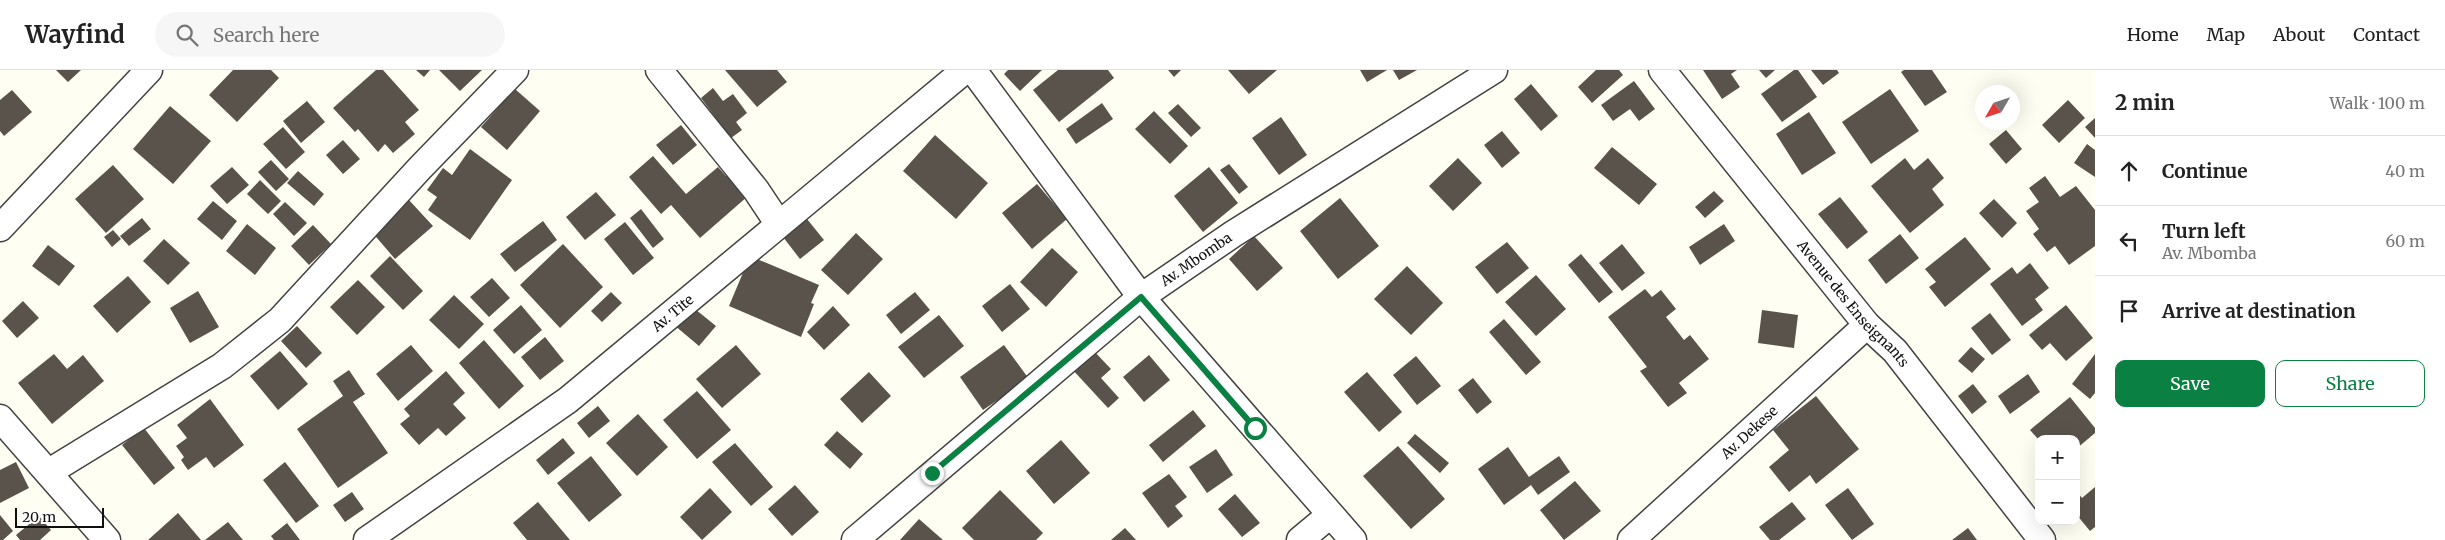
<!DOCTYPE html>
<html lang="en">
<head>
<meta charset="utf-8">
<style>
	body { margin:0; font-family:Merriweather,serif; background:#f6f6f6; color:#222 }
	.controls { position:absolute; right:15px; bottom:15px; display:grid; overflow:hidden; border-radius:10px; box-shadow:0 5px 20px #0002 }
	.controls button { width:45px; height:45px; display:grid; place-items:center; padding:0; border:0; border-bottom:1px solid #e0e0e0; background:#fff; color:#222; font:25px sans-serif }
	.compass { position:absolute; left:1975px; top:15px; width:45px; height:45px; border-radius:50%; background:#fff; box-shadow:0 5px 20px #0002; rotate:231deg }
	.scale { position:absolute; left:15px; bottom:12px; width:89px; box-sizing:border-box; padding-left:5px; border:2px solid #101010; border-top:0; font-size:14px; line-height:18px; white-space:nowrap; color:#101010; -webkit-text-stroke:4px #fff; paint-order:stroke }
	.stop { position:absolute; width:15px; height:15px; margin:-11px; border:4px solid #0b8043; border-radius:50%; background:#fff }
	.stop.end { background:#0b8043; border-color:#fff; box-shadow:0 1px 5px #0008 }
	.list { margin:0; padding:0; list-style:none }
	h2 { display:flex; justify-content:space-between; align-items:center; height:65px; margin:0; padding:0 20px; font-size:21px }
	h2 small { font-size:16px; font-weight:400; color:#767676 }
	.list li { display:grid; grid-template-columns:32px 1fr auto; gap:15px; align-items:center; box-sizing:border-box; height:70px; padding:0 20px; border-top:1px solid #e0e0e0 }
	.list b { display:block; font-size:19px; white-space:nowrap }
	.list p { margin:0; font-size:16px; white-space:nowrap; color:#767676 }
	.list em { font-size:16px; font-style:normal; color:#767676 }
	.actions { display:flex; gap:10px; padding:15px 20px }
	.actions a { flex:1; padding:11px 0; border:1px solid #0b8043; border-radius:10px; text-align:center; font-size:18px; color:#0b8043 }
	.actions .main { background:#0b8043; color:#fff }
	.icon { flex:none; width:28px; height:28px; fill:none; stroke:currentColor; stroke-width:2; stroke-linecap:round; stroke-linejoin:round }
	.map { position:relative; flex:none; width:2095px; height:470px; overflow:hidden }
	header { display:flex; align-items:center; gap:30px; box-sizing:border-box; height:70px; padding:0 25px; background:#fff; border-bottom:1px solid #e0e0e0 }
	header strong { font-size:24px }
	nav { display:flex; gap:28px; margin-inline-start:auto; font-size:18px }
	.search { width:350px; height:45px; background:#f6f6f6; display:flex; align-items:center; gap:12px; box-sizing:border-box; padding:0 18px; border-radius:28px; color:#767676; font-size:19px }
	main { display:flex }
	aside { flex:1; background:#fff }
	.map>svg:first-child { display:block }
</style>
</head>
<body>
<header>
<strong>Wayfind</strong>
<div class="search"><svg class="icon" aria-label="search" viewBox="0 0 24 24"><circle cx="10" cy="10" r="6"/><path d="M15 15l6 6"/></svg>Search here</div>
<nav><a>Home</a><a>Map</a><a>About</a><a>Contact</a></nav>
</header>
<main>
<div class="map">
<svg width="2095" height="470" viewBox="0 0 2095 470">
	<rect width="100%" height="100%" fill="#fffef2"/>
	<path fill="#5a534b" d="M56 0H81L68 12Z
		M233 0H271L279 8 237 52 209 25Z
		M376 0H383L419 40 405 52 415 64 393 83 385 74 378 82 358 59 355 62 333 38Z
		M416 0H430L424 7Z
		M439 0H482L460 21Z
		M725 0H777L787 12 757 37Z
		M1008 0H1042L1020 21 1004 4Z
		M1058 0H1108L1114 8 1059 52 1033 20Z
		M1168 0H1181L1174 7Z
		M1228 0H1277L1249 24Z
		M1360 0H1387L1367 12Z
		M1393 0H1417L1399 10Z
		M1596 0H1619L1623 5 1592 33 1578 17Z
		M1703 0H1737L1731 4 1740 17 1722 29Z
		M1759 0H1775L1766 8Z
		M1794 0H1798L1817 27 1782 52 1761 24Z
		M1811 0H1837L1839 3 1823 15Z
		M1904 0H1932L1947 22 1925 36 1901 2Z
		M1634 11 1655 39 1639 51 1630 39 1613 51 1601 35Z
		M1531 14 1558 46 1541 61 1514 29Z
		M713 18 723 31 733 24 747 43 736 52 742 60 731 68 701 28Z
		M515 19 540 41 507 80 481 57Z
		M1890 19 1919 61 1871 94 1842 52Z
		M12 20 32 42 4 66 0 61V30Z
		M2068 30 2085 48 2059 73 2042 55Z
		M307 31 325 52 301 73 283 51Z
		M1102 33 1113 49 1076 74 1066 59Z
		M1178 34 1201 58 1191 67 1168 43Z
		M170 36 211 71 173 114 133 79Z
		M1154 41 1188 76 1170 94 1135 59Z
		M1809 42 1836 83 1802 105 1776 64Z
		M1281 47 1307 85 1279 105 1252 68Z
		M2095 48V68L2085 57Z
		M681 55 697 75 673 95 656 75Z
		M283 57 305 82 286 99 263 74Z
		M2006 60 2022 79 2006 94 1989 74Z
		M1502 61 1520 83 1502 98 1484 75Z
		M935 65 988 113 956 149 903 101Z
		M343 70 360 89 343 104 326 85Z
		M2087 74 2095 80V107L2074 93Z
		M1612 77 1657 114 1639 135 1594 98Z
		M470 79 512 110 470 170 428 140 437 127 427 120 443 98 452 105Z
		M653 86 686 124 718 97 726 106 729 103 748 126 700 168 671 135 661 144 629 107Z
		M1458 88 1482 113 1453 141 1429 116Z
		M1905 88 1914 100 1928 88 1944 108 1932 119 1944 135 1910 163 1871 116Z
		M271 90 289 109 276 121 258 102Z
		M1229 94 1248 117 1239 124 1220 100Z
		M113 95 144 129 106 163 75 129Z
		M232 97 249 115 227 134 210 116Z
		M1209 97 1238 133 1203 162 1174 126Z
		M298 101 324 124 314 136 287 113Z
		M2045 106 2060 127 2076 116 2095 140V176L2069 195 2055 176 2047 182 2033 164 2039 159 2026 141 2039 132 2029 118Z
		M260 110 281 131 268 144 247 124Z
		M1037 114 1067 149 1032 179 1002 143Z
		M1714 121 1724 131 1705 148 1695 137Z
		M596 122 616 145 585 170 566 147Z
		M1840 127 1868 162 1847 179 1818 144Z
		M1340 128 1379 176 1338 209 1300 161Z
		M408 129 433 156 395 189 371 161Z
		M1994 129 2017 153 2002 168 1979 143Z
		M213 131 237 151 222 170 197 149Z
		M285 132 307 153 294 166 273 144Z
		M641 139 664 169 653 178 630 148Z
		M142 148 151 159 129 176 120 166Z
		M807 149 824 170 800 189 783 167Z
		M543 151 557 170 515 202 500 184Z
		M625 152 654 188 633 205 604 169Z
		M247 154 276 178 255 205 226 181Z
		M1724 154 1735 171 1700 195 1689 177Z
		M313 155 331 174 309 195 291 176Z
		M113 160 121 169 112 177 104 167Z
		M856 163 883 189 848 225 821 200Z
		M1900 164 1919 188 1886 214 1868 190Z
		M1254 166 1283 198 1257 221 1229 189Z
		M1965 167 1991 199 1945 237 1929 217 1936 212 1925 199Z
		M164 169 190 193 168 215 143 191Z
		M1507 172 1529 198 1497 224 1475 197Z
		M563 174 603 217 560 258 520 215Z
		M1622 174 1645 203 1622 221 1599 193Z
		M48 175 75 196 59 216 32 196Z
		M1052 178 1078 202 1046 237 1020 212Z
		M1581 184 1613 222 1599 233 1568 195Z
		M390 186 423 221 403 240 370 206Z
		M750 186 819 215 811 233 814 234 801 267 729 236Z
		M2030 193 2049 218 2035 229 2043 240 2022 256 1990 214 2012 197 2017 204Z
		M1407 196 1443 233 1411 265 1374 229Z
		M1536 205 1566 239 1536 266 1505 232Z
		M128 206 151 232 117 263 93 236Z
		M492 208 510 228 489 247 470 227Z
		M358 210 385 237 357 265 330 237Z
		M1010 214 1030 239 1002 262 982 236Z
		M1645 219 1652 227 1661 220 1676 239 1666 247 1684 270 1690 265 1709 289 1679 313 1687 323 1668 337 1640 301 1647 297 1608 247Z
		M198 221 219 257 190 273 170 238Z
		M611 222 622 233 602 252 591 241Z
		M915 222 930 240 901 264 886 245Z
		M454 225 484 254 459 279 429 250Z
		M23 231 39 248 17 268 2 251Z
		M521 235 542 260 514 284 493 260Z
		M690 235 716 256 699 276 674 255Z
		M2066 235 2093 268 2066 291 2050 273 2042 280 2029 265Z
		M833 236 850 255 824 280 807 262Z
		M1762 240 1798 245 1794 278 1758 273Z
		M1990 243 2011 270 1992 285 1971 258Z
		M939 245 964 276 924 308 898 277Z
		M1504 249 1541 292 1526 305 1489 262Z
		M297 256 322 283 306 298 281 271Z
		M545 267 564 291 540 310 521 287Z
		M484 270 524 316 499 339 459 293Z
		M411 275 433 301 398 331 376 304Z
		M736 275 761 304 722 338 696 309Z
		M1004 275 1029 309 983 340 960 307Z
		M1971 277 1985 289 1972 303 1958 291Z
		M1092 279 1111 299 1101 308 1119 328 1108 338 1071 298Z
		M280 281 308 314 278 340 250 306Z
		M54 284 67 299 83 285 104 311 52 354 18 313Z
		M2095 284V323L2090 329 2072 314Z
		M1149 285 1170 310 1144 332 1123 307Z
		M1416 286 1441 316 1417 335 1393 305Z
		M349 300 365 324 353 332 388 383 338 418 297 359 343 326 333 311Z
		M446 301 465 323 453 334 466 348 446 366 438 358 419 375 400 354 410 346 404 339Z
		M869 302 891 326 862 353 840 329Z
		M1367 302 1402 342 1379 362 1344 322Z
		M2028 304 2040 322 2010 344 1998 326Z
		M1473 308 1492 332 1477 344 1458 320Z
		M1973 314 1987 332 1972 344 1958 326Z
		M697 321 731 360 697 389 663 350Z
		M1816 326 1859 379 1816 414 1810 405 1789 422 1769 397 1789 380 1773 360Z
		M2070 327 2095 358V363L2076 379V369L2039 370 2030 360Z
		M210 329 244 375 214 398 206 387 188 400 181 390 184 387 176 376 187 368 177 355Z
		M598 336 610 351 589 368 577 353Z
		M1193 340 1206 356 1163 392 1149 375Z
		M638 344 668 377 637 406 606 373Z
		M144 358 175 398 154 415 122 375Z
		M837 361 863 384 850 399 824 375Z
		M1415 364 1449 393 1440 403 1407 373Z
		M563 368 575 383 548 405 536 390Z
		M1061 370 1090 403 1054 434 1026 401Z
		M735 373 773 417 751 436 712 392Z
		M1398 376 1445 429 1411 459 1363 406Z
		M1508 377 1529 407 1559 386 1570 402 1538 425 1531 415 1504 435 1478 399Z
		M1216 379 1233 405 1207 423 1189 397Z
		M591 386 622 425 589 452 557 413Z
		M16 392 29 418 0 433V400Z
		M285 392 319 436 296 453 263 410Z
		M1169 404 1187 427 1175 436 1183 446 1168 458 1142 423Z
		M1575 411 1601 441 1564 470 1540 440Z
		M795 415 819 442 792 466 768 439Z
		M2095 417V457L2090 461 2076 444V421L2082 428Z
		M710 418 732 442 702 470 680 447Z
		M1848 418 1874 454 1852 470 1825 435Z
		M1000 420 1043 463 1036 470H974L962 458Z
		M352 422 364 439 345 452 333 435Z
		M1235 424 1260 453 1242 467 1218 439Z
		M538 432 570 470H527L513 453Z
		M1792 432 1806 449 1779 470H1770L1759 457Z
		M178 443 201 470H148Z
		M0 445 13 461 3 470H0Z
		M39 446 51 460 40 470H20L16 465Z
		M919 449 943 470H900Z
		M228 452 243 470H205Z
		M287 453 300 470H274L271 466Z
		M1125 458 1136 470H1111Z
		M1968 458 1977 470H1952Z"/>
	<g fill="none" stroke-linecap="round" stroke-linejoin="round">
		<defs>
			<g id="street">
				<path d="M659 0 756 120 778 153"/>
				<path d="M973 0 1141 227 1353 470"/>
				<path id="s1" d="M1662 0 1867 255 1895 281 2042 470"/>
				<path d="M0 158 149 0"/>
				<path d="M0 348 107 470"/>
				<path d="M49 402 222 296 280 250 420 98 515 0"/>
				<path id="s2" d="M367 470 568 330 965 0"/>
				<path id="s3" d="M855 470 1141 227 1233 164 1494 0"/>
				<path d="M1300 470 1330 445"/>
				<path id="s4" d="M1631 470 1867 255"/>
			</g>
		</defs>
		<use href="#street" stroke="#434343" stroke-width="29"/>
		<use href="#street" stroke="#fff" stroke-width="26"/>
	</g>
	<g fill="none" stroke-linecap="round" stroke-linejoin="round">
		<path stroke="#0b8043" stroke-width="6" d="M932 403 1141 227 1255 358"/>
	</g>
	<g text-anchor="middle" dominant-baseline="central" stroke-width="5" stroke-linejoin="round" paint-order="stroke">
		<g font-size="14" fill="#101010" stroke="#fff">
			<text stroke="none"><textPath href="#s3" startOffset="442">Av. Mbomba</textPath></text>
			<text stroke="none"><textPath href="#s1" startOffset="302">Avenue des Enseignants</textPath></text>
			<text stroke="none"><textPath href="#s2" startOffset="381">Av. Tite</textPath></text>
			<text stroke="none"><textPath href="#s4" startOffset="160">Av. Dekese</textPath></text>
		</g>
	</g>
</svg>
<div class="controls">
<button>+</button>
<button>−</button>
</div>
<svg class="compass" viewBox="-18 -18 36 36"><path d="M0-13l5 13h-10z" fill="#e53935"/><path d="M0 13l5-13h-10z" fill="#767676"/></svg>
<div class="scale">20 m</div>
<div class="stop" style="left:1255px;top:358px"></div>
<div class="stop end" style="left:932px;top:403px"></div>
</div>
<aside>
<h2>2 min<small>Walk · 100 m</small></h2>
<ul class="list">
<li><svg class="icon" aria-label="ahead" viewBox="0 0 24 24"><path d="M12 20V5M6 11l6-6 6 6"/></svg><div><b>Continue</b></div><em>40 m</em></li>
<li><svg class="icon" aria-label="left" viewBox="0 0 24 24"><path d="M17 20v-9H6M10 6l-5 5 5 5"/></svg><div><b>Turn left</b><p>Av. Mbomba</p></div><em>60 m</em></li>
<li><svg class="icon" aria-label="arrive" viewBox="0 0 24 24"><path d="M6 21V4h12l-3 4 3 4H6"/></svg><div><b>Arrive at destination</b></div></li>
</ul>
<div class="actions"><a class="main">Save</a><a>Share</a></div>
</aside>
</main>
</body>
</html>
